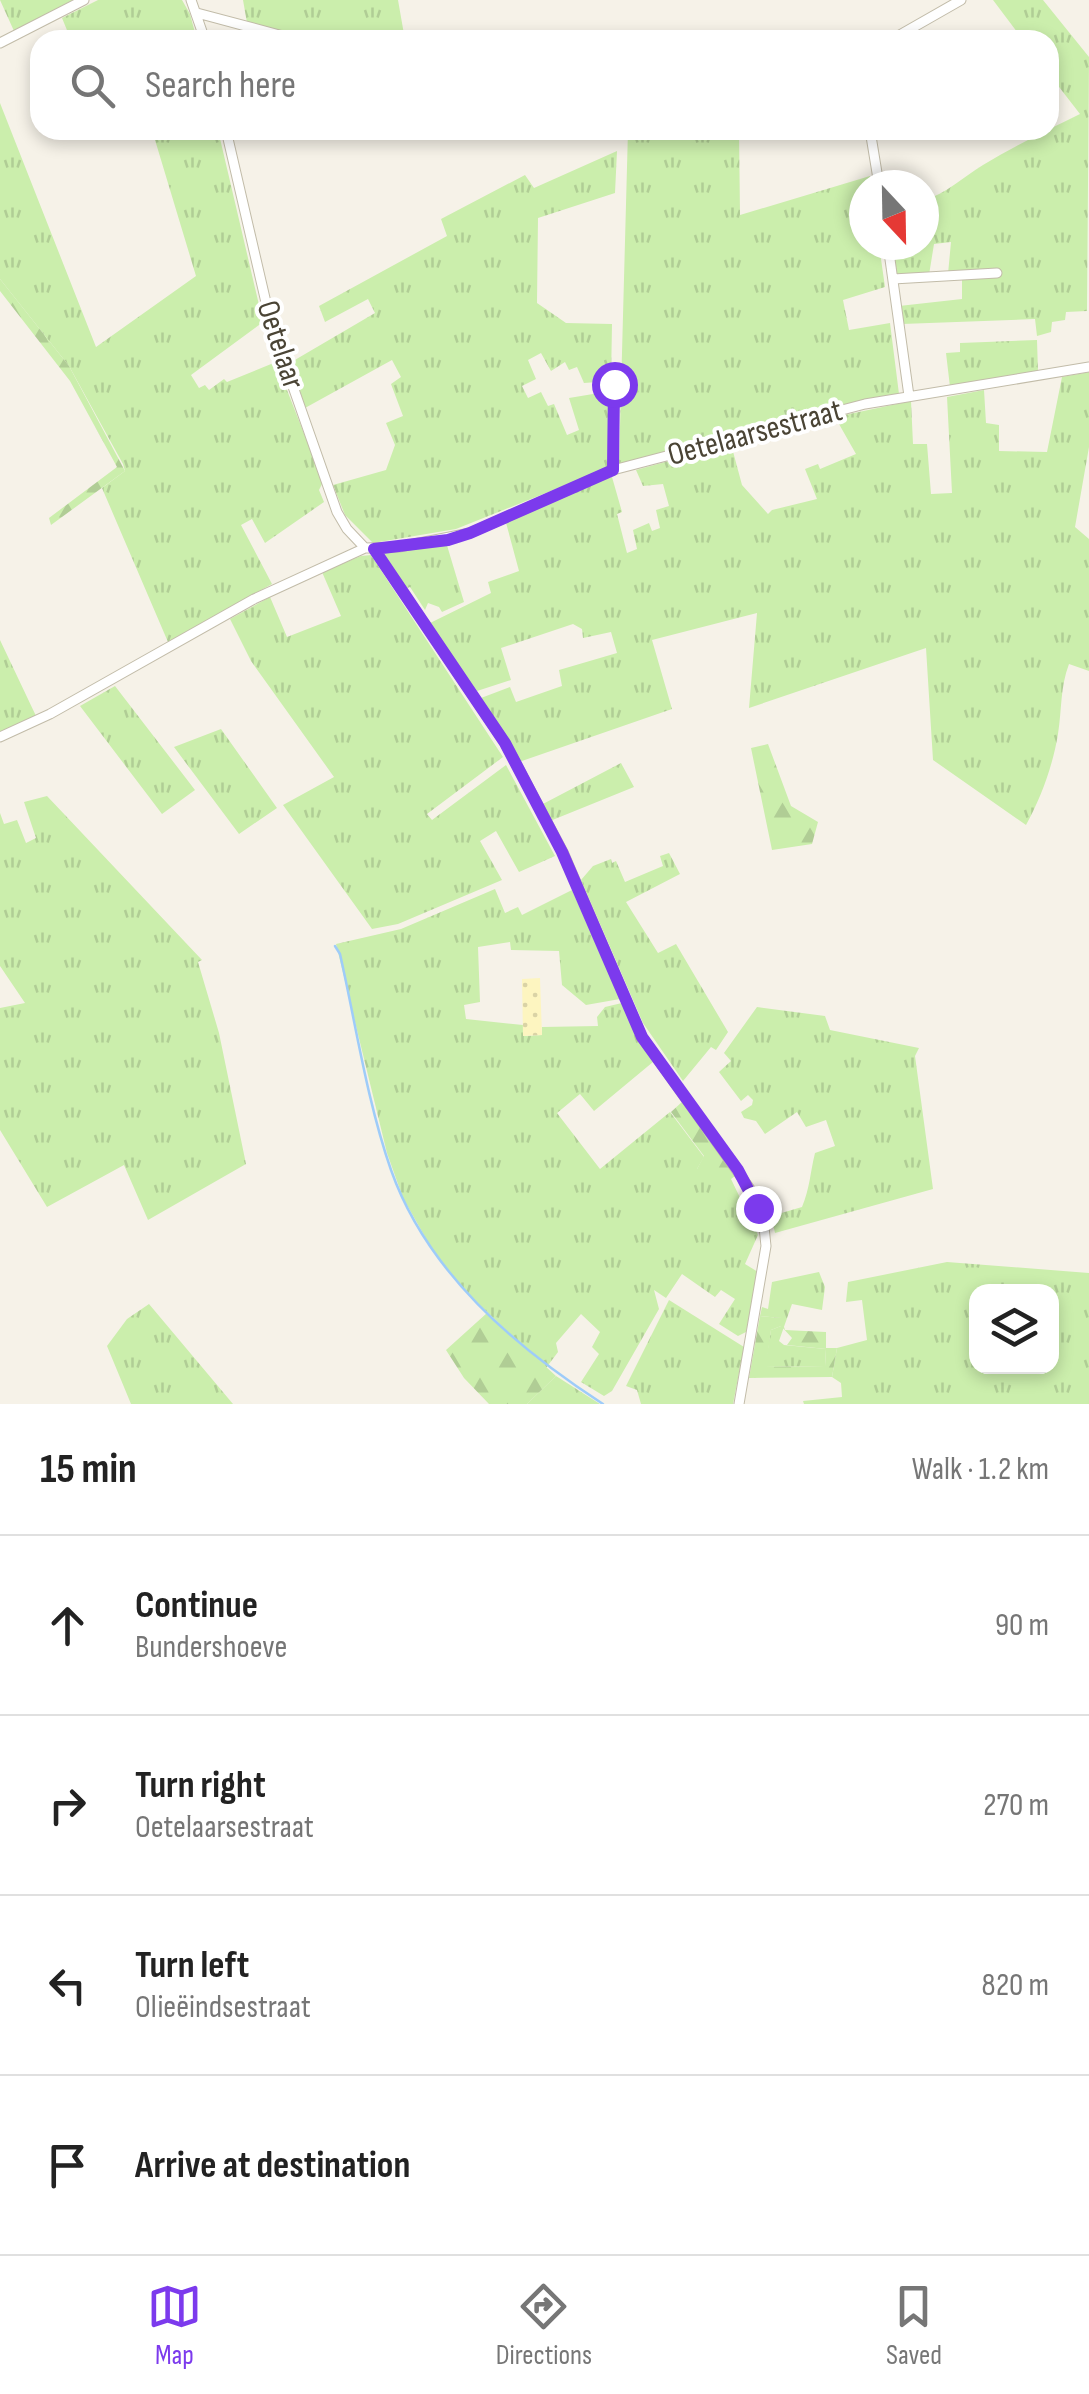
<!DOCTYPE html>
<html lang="en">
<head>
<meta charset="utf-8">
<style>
	body { margin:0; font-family:"Sofia Sans Condensed",sans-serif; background:#f2f2f2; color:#222 }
	.controls { position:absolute; right:30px; bottom:30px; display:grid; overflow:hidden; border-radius:20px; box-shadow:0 5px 15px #0003 }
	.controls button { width:90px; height:90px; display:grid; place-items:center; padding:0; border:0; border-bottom:2px solid #e0e0e0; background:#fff; color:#222; font:50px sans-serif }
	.compass { position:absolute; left:849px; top:170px; width:90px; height:90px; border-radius:50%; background:#fff; box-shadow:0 5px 15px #0003; rotate:158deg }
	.stop { position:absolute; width:30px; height:30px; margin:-22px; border:8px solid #7c3aed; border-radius:50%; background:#fff }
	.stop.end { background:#7c3aed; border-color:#fff; box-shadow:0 2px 10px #0008 }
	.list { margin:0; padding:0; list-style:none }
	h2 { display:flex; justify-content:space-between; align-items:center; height:130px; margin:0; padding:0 40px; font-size:42px }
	h2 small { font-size:32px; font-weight:400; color:#767676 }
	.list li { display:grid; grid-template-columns:65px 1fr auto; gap:30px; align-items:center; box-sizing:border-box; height:180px; padding:0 40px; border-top:2px solid #e0e0e0 }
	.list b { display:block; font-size:38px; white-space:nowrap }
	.list p { margin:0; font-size:32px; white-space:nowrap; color:#767676 }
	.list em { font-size:32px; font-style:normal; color:#767676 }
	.icon { flex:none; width:55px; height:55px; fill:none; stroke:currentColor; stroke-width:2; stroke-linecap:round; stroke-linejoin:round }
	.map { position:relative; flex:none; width:1089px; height:1404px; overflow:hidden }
	.search { position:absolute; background:#fff; box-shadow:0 5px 15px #0003; left:30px; right:30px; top:30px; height:110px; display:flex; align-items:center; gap:25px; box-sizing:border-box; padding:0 35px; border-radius:30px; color:#767676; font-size:38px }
	.sheet { height:850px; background:#fff }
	nav { display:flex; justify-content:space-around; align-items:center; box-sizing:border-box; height:140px; border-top:2px solid #e0e0e0; background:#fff; font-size:28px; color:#767676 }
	nav a { display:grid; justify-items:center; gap:5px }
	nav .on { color:#7c3aed }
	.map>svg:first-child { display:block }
</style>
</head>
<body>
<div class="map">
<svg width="1089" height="1404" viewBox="0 0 1089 1404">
	<defs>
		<pattern id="grass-tufts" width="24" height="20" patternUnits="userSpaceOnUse" patternTransform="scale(2.5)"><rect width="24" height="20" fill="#cbeeac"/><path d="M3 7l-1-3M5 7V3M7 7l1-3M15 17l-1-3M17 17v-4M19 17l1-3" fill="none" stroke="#b0cd95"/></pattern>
		<pattern id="forest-firs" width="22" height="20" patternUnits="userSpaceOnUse" patternTransform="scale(2.5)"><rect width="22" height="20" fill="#cbeeac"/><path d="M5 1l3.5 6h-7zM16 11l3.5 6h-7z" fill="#b0cd95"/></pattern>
		<pattern id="sand-dots" width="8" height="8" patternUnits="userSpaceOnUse" patternTransform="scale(2.5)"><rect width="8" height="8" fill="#fdf5c0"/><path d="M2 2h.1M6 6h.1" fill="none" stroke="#dad3a6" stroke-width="1.8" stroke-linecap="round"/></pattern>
	</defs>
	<rect width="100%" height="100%" fill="#f6f2e8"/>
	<path fill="url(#grass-tufts)" fill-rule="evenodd" d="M0 0H73L14 31Z
		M98 0H182L190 14 197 40H71L62 18Z
		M243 0H398L405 40H315L247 23Z
		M993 0H1043L1089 57 1087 311 1066 312 1065 320 1052 322 1051 332 1037 336 1035 319 902 324 899 306 962 299V279L948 274 951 242 934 244 929 275 896 277 891 245H924V200C946 194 963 177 983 165 1015 146 1047 130 1080 114L1049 74V40H1023Z
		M0 103 96 347 196 276 152 130H218L263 322 191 375 199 388 205 385 209 390 224 379 227 382 276 362 323 482 319 490 324 502 265 543 252 519 241 525 272 584 168 642 102 488 125 471 123 464 69 366 0 279Z
		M628 130H739L740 215 870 176 871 185H864V245H879L885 287 843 300 849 330 890 323 899 394 619 464Z
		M617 151 615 193 538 218 537 303 566 323 612 324 611 381 584 383 577 367 569 370 565 362 551 371 541 353 528 360 536 379 522 386 528 398 541 392 548 406 554 404 567 435 579 430 569 398 611 391 608 468 456 529 373 543 345 515 333 485 386 470 395 445 386 423 403 416 391 384 401 377 392 360 305 408 288 364 375 313 368 299 325 322 319 306 447 236 441 219 525 175 534 188Z
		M1037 340 1038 372 950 387 946 353 960 352V343Z
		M1089 372V447L1075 527 1089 539V671L1069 664C1060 688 1062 709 1058 734 1053 765 1041 798 1026 825L933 760 926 648 749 708 757 613 652 640 672 709 519 762 481 698 510 687 516 702 562 686 559 670 617 653 611 632 583 638 582 629 573 624 501 648 511 680 477 691 428 624 491 593 488 582 519 571 505 519 602 480 612 477 622 512 617 514 627 553 637 549 633 530 649 523 652 531 660 528 656 510 669 506 663 484 643 486 636 470 731 444 742 485 768 514 772 510 817 499 805 469 818 464 820 469 856 454 835 417 911 401 913 444H927L931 494 952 493 947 397 984 390 986 423 999 425V451L1047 452 1062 377Z
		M446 542 464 602 442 612 439 607 428 603 425 610 410 587 405 589 382 553Z
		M371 555 503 757 427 814 432 820 506 765 555 856 519 872 496 831 480 841 502 880 398 924 372 929 283 805 334 777 251 661 230 619 270 597 287 637 341 616 322 572 361 556Z
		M0 640 36 716 0 733Z
		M115 686 195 790 162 814 80 706Z
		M221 729 277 808 239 834 174 747Z
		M621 763 634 787 550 821 541 805Z
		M47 796 202 960 198 962 219 1033 246 1164 148 1220 124 1165 47 1207 0 1130V1008L25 1003 0 966V813L4 824 17 820 26 843 36 838 24 802Z
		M669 853 680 874 626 902 658 953 676 944 728 1032 716 1050 711 1047 683 1081 643 1023 581 880 593 866 611 859 612 863 616 861 625 882 663 866 660 856Z
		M495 889 505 913 518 907 522 915 572 890 620 999 586 1005 562 985 559 951 511 950 510 942 478 947 480 1002 464 1005 466 1019 523 1025 524 1036 542 1035V1027L598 1026 597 1017 605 1007 622 1003 636 1037 653 1062 594 1111 580 1094 557 1113 600 1169 670 1112 704 1157 697 1169 734 1167 739 1173 731 1179 758 1235 745 1264 758 1272 746 1332 738 1336 719 1324 735 1299 721 1290 715 1297 682 1274 666 1298 654 1290 659 1309 612 1391 604 1396 581 1382 599 1354 592 1347 600 1332 581 1314 556 1343 558 1352 546 1368 464 1290 433 1251 403 1198 387 1153 336 944 401 929Z
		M757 1007 825 1016 830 1030 919 1048 915 1056 933 1189 775 1233 771 1216 802 1207C810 1188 810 1173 815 1153L835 1146 826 1120 806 1127 797 1112 765 1134 756 1121 744 1118 741 1112 752 1105 753 1100 748 1095 741 1101 719 1072 731 1061 724 1053Z
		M947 1262 1089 1273V1404H804L803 1401 842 1397 841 1383 832 1377 837 1348 867 1340 862 1300 846 1302 848 1282ZM976 1292H1052V1366H976Z
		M819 1272 825 1287 822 1310 792 1304 779 1341 784 1345 826 1349 825 1366 765 1367 771 1330 781 1326V1318L760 1316 762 1307 768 1309 772 1282Z
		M669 1300 744 1347 733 1404H641L637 1390 626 1386Z
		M149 1304 233 1404H131L107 1346 127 1319Z
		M556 1376 600 1404H527Z"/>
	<path fill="url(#forest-firs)" fill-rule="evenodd" d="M0 279 69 366 125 471 51 525 49 518 117 467 70 381 0 291Z
		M768 744 791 806 818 822 812 844 772 850 751 748Z
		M683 1101 734 1167 723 1173 697 1169 704 1156 671 1112Z
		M487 1313 556 1376 527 1404H489L464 1378 446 1350Z
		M760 1316 781 1318 785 1330 826 1332V1348H837L832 1377 749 1378ZM781 1326 792 1338 787 1345 826 1349 825 1366 766 1367 771 1330Z"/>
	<path fill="url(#sand-dots)" d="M540 978 542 1035 523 1036 522 979Z"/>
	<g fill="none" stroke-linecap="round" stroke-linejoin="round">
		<path stroke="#9eccf9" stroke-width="2.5" d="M335 946 340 954C356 1025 367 1101 391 1170 427 1272 515 1347 603 1404"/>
		<defs>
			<path id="minor" d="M191 0 205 40
				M197 13 298 40
				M891 40 961 0
				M0 43 84 0
				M226 130 271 324 337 512 347 529 365 548
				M870 130 879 185
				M888 245 909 396
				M893 279 997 273
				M613 470 614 384
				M374 549 505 743 563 852 642 1037 750 1189 764 1227 766 1246 739 1404
				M0 737 50 714 254 599 365 548 399 547 470 533 613 470 865 404 1089 367"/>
		</defs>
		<use href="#minor" stroke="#c2bca9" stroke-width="11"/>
		<use href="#minor" stroke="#fff" stroke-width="9"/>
	</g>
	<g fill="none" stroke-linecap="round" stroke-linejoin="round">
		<path stroke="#7c3aed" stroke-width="12" d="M614 384 613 470 470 533 448 540 374 549 505 743 562 852 642 1037 738 1170 758 1208"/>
	</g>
	<g text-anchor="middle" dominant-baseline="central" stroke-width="8" stroke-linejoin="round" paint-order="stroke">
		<g font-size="32" fill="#4a4435" stroke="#fff">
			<text transform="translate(280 345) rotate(72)">Oetelaar</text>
			<text transform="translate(755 433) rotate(-15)">Oetelaarsestraat</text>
		</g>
	</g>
</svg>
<div class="controls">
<button><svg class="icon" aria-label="layers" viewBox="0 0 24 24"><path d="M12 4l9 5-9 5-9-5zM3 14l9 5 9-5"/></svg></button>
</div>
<svg class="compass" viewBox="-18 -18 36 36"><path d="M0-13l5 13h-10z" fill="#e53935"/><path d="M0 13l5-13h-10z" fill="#767676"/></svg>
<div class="stop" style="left:614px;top:384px"></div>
<div class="stop end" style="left:758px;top:1208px"></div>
<div class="search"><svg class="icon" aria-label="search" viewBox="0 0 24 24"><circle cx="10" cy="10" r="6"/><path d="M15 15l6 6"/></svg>Search here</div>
</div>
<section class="sheet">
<h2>15 min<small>Walk · 1.2 km</small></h2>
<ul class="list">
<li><svg class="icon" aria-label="ahead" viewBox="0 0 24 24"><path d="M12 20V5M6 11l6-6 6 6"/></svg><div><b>Continue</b><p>Bundershoeve</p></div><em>90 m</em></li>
<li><svg class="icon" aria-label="right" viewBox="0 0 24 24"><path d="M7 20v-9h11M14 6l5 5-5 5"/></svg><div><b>Turn right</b><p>Oetelaarsestraat</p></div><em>270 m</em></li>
<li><svg class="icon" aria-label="left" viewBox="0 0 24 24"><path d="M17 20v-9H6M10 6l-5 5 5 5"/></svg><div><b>Turn left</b><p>Olieëindsestraat</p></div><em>820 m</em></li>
<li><svg class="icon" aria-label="arrive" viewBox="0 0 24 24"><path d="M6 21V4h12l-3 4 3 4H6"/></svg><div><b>Arrive at destination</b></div></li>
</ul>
</section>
<nav>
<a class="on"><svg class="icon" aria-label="map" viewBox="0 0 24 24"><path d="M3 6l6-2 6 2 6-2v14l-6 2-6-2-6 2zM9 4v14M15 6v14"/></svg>Map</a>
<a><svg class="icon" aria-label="directions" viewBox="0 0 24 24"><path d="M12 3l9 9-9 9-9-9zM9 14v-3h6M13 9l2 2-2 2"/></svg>Directions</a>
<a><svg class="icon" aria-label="saved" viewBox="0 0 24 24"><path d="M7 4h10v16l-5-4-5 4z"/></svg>Saved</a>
</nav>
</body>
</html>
